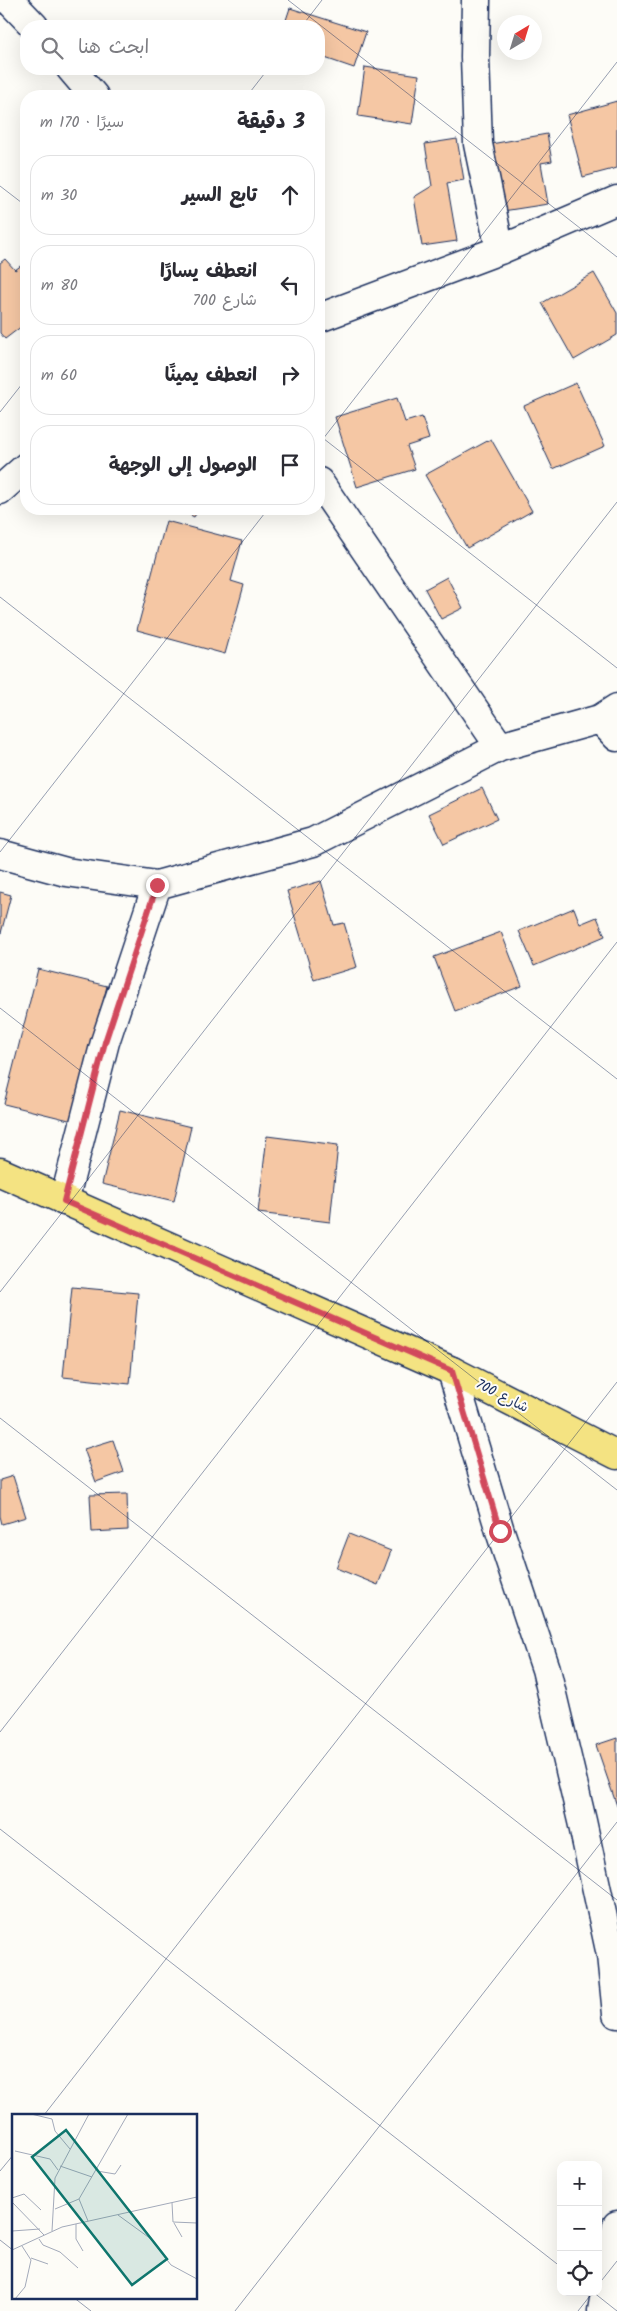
<!DOCTYPE html>
<html lang="ar">
<head>
<meta charset="utf-8">
<style>
	body { margin:0; font-family:Kalam,"Playpen Sans Arabic",sans-serif; background:#f7f7f7; color:#2b2b33; direction:rtl }
	.controls { position:absolute; right:15px; bottom:15px; display:grid; overflow:hidden; border-radius:10px; box-shadow:0 5px 20px #0002 }
	.controls button { width:45px; height:45px; display:grid; place-items:center; padding:0; border:0; border-bottom:1px solid #e1e1e2; background:#fff; color:#2b2b33; font:25px sans-serif }
	.compass { position:absolute; left:497px; top:15px; width:45px; height:45px; border-radius:50%; background:#fff; box-shadow:0 5px 20px #0002; rotate:38deg }
	.stop { position:absolute; width:15px; height:15px; margin:-11px; border:4px solid #d1495b; border-radius:50%; background:#fff }
	.stop.end { background:#d1495b; border-color:#fff; box-shadow:0 1px 5px #0008 }
	.list { margin:0; padding:0; list-style:none }
	h2 { display:flex; justify-content:space-between; align-items:center; height:65px; margin:0; padding:0 20px; font-size:21px }
	h2 small { font-size:16px; font-weight:400; color:#7c7c81 }
	.list li { display:grid; grid-template-columns:32px 1fr auto; gap:15px; align-items:center; box-sizing:border-box; height:80px; margin:0 10px 10px; padding:0 10px; border:1px solid #e1e1e2; border-radius:20px }
	.list b { display:block; font-size:19px; white-space:nowrap }
	.list p { margin:0; font-size:16px; white-space:nowrap; color:#7c7c81 }
	.list em { font-size:16px; font-style:normal; color:#7c7c81 }
	.icon { flex:none; width:28px; height:28px; fill:none; stroke:currentColor; stroke-width:2; stroke-linecap:round; stroke-linejoin:round }
	.map { position:relative; flex:none; width:617px; height:2311px; overflow:hidden; direction:ltr }
	.search { position:absolute; background:#fff; box-shadow:0 5px 20px #0002; left:20px; top:20px; width:305px; height:55px; display:flex; align-items:center; gap:12px; box-sizing:border-box; padding:0 18px; border-radius:20px; color:#7c7c81; font-size:19px }
	.panel { position:absolute; background:#fff; box-shadow:0 5px 20px #0002; left:20px; top:90px; width:305px; height:425px; border-radius:20px; direction:rtl }
	.map>svg:first-child { display:block }
</style>
</head>
<body>
<div class="map">
<svg width="617" height="2311" viewBox="0 0 617 2311">
	<rect width="100%" height="100%" fill="#fdfcf7"/>
	<filter id="ink" filterUnits="userSpaceOnUse"><feTurbulence type="fractalNoise" baseFrequency=".02" numOctaves="2"/><feDisplacementMap in="SourceGraphic" scale="10" xChannelSelector="R" yChannelSelector="G"/><feConvolveMatrix kernelMatrix="1 2 1 2 8 2 1 2 1" color-interpolation-filters="sRGB"/></filter>
	<g filter="url(#ink)">
		<path fill="#f5c7a4" stroke="#1b2f5e" d="M290 8 366 32 354 68 319 56V26H284Z
			M365 67 419 75 412 124 358 116Z
			M617 101V168L583 177 567 115Z
			M547 134 552 161 541 163 548 204 503 211 491 144Z
			M457 139 464 180 447 183 457 241 422 246 414 197 432 186 425 144Z
			M5 259 15 270 26 262V323L5 339 0 333V263Z
			M594 273 617 313V335L574 360 542 303Z
			M576 383 605 446 553 469 524 406Z
			M397 398 405 422 422 417 429 439 407 446 415 469 357 487 335 417Z
			M491 439 532 511 467 548 425 475Z
			M179 509H199L194 517Z
			M166 521 242 541 231 581 244 585 225 654 137 630Z
			M447 577 463 608 441 619 425 589Z
			M482 788 497 819 444 844 429 814Z
			M321 881 334 925 344 923 357 967 314 980 287 891Z
			M0 892 11 895 0 937Z
			M574 908 580 924 597 917 605 936 534 966 519 931Z
			M501 932 522 986 455 1011 434 957Z
			M38 969 107 986 73 1121 4 1104Z
			M120 1110 191 1127 174 1201 102 1184Z
			M267 1136 338 1145 330 1222 258 1213Z
			M72 1287 138 1293 130 1384 63 1377Z
			M113 1440 124 1472 96 1482 84 1449Z
			M13 1476 26 1517 2 1524 0 1516V1480Z
			M127 1494 128 1530 92 1532 90 1495Z
			M349 1534 391 1551 378 1585 336 1568Z
			M617 1738V1806L596 1745Z"/>
		<g fill="none" stroke-linecap="round" stroke-linejoin="round">
			<defs>
				<path id="minor" d="M9 0 34 26
					M476 0 475 57 478 144 500 250
					M71 69 94 96
					M319 318 500 250 617 200
					M319 482 500 747
					M0 490 26 467
					M600 719 617 737
					M0 854 66 872 157 885 313 842 500 747 600 719 617 708
					M64 1201 105 1042 157 885
					M452 1371 500 1531 546 1669 582 1821 611 1955 617 2014
					M602 2311 617 2225"/>
				<path id="major" d="M0 1172 452 1371 617 1455"/>
			</defs>
			<use href="#minor" stroke="#1b2f5e" stroke-width="31"/>
			<use href="#major" stroke="#1b2f5e" stroke-width="31"/>
			<use href="#minor" stroke="#fdfcf7" stroke-width="28"/>
			<use href="#major" stroke="#f4e382" stroke-width="28"/>
		</g>
	</g>
	<g fill="none" stroke-linecap="round" stroke-linejoin="round" filter="url(#ink)">
		<path stroke="#d1495b" stroke-width="6" d="M157 885 105 1042 64 1201 452 1371 500 1531"/>
	</g>
	<path fill="none" stroke="#1b2f5e" stroke-width="1" stroke-opacity="0.45" d="M288 0 617 257M302 26 322 0M247 96 268 69M0 186 26 206M0 412 26 379M319 435 617 668M319 444 617 62M0 597 617 1079M0 852 268 509M0 1008 617 1490M0 1292 617 502M0 1418 617 1900M0 1732 617 942M0 1829 561 2267M44 2115 617 1382M0 2171 14 2154M0 2240 14 2251M598 2285 617 2261M593 2292 617 2311M73 2297 91 2311M235 2311 617 1822M578 2311 593 2292"/>
	<g text-anchor="middle" dominant-baseline="central" stroke-width="4" stroke-linejoin="round" paint-order="stroke">
		<g font-size="14" fill="#1b2f5e" stroke="#fdfcf7">
			<text transform="translate(502 1396) rotate(27)">شارع 700</text>
		</g>
	</g>
	<g transform="translate(12 2114)">
		<rect width="185" height="185" fill="#fdfcf7"/>
		<path fill="none" stroke="#a3aaba" stroke-width="1" d="M19 0 40 5 43 17 58 35M3 37 38 45 46 56M48 52 80 63M85 57 103 60 109 51M0 84 12 80 29 96M67 85 76 107M0 88 32 121M160 89 161 108 185 109M43 95 67 85 116 0M106 101 139 125 159 151 185 165M162 109 170 123M64 110V125L71 137M0 117 28 115M40 117 43 64 77 0M27 125 31 131 48 138 66 154M0 136 50 113 185 83M19 144 36 150M3 185 13 173 19 146 10 132"/>
		<path fill="#0f766e" fill-opacity="0.15" stroke="#0f766e" stroke-width="2.5" d="M54 16 155 145 120 171 20 43Z"/>
		<rect width="185" height="185" fill="none" stroke="#1b2f5e" stroke-width="2.5"/>
	</g>
</svg>
<div class="controls">
<button>+</button>
<button>−</button>
<button><svg class="icon" aria-label="locate" viewBox="0 0 24 24"><circle cx="12" cy="12" r="6"/><path d="M12 2v4M12 18v4M2 12h4M18 12h4"/></svg></button>
</div>
<svg class="compass" viewBox="-18 -18 36 36"><path d="M0-13l5 13h-10z" fill="#e53935"/><path d="M0 13l5-13h-10z" fill="#7c7c81"/></svg>
<div class="stop" style="left:500px;top:1531px"></div>
<div class="stop end" style="left:157px;top:885px"></div>
<div class="search"><svg class="icon" aria-label="search" viewBox="0 0 24 24"><circle cx="10" cy="10" r="6"/><path d="M15 15l6 6"/></svg>ابحث هنا</div>
<section class="panel">
<h2>3 دقيقة<small>سيرًا · 170 m</small></h2>
<ul class="list">
<li><svg class="icon" aria-label="ahead" viewBox="0 0 24 24"><path d="M12 20V5M6 11l6-6 6 6"/></svg><div><b>تابع السير</b></div><em>30 m</em></li>
<li><svg class="icon" aria-label="left" viewBox="0 0 24 24"><path d="M17 20v-9H6M10 6l-5 5 5 5"/></svg><div><b>انعطف يسارًا</b><p>شارع 700</p></div><em>80 m</em></li>
<li><svg class="icon" aria-label="right" viewBox="0 0 24 24"><path d="M7 20v-9h11M14 6l5 5-5 5"/></svg><div><b>انعطف يمينًا</b></div><em>60 m</em></li>
<li><svg class="icon" aria-label="arrive" viewBox="0 0 24 24"><path d="M6 21V4h12l-3 4 3 4H6"/></svg><div><b>الوصول إلى الوجهة</b></div></li>
</ul>
</section>
</div>
</body>
</html>
